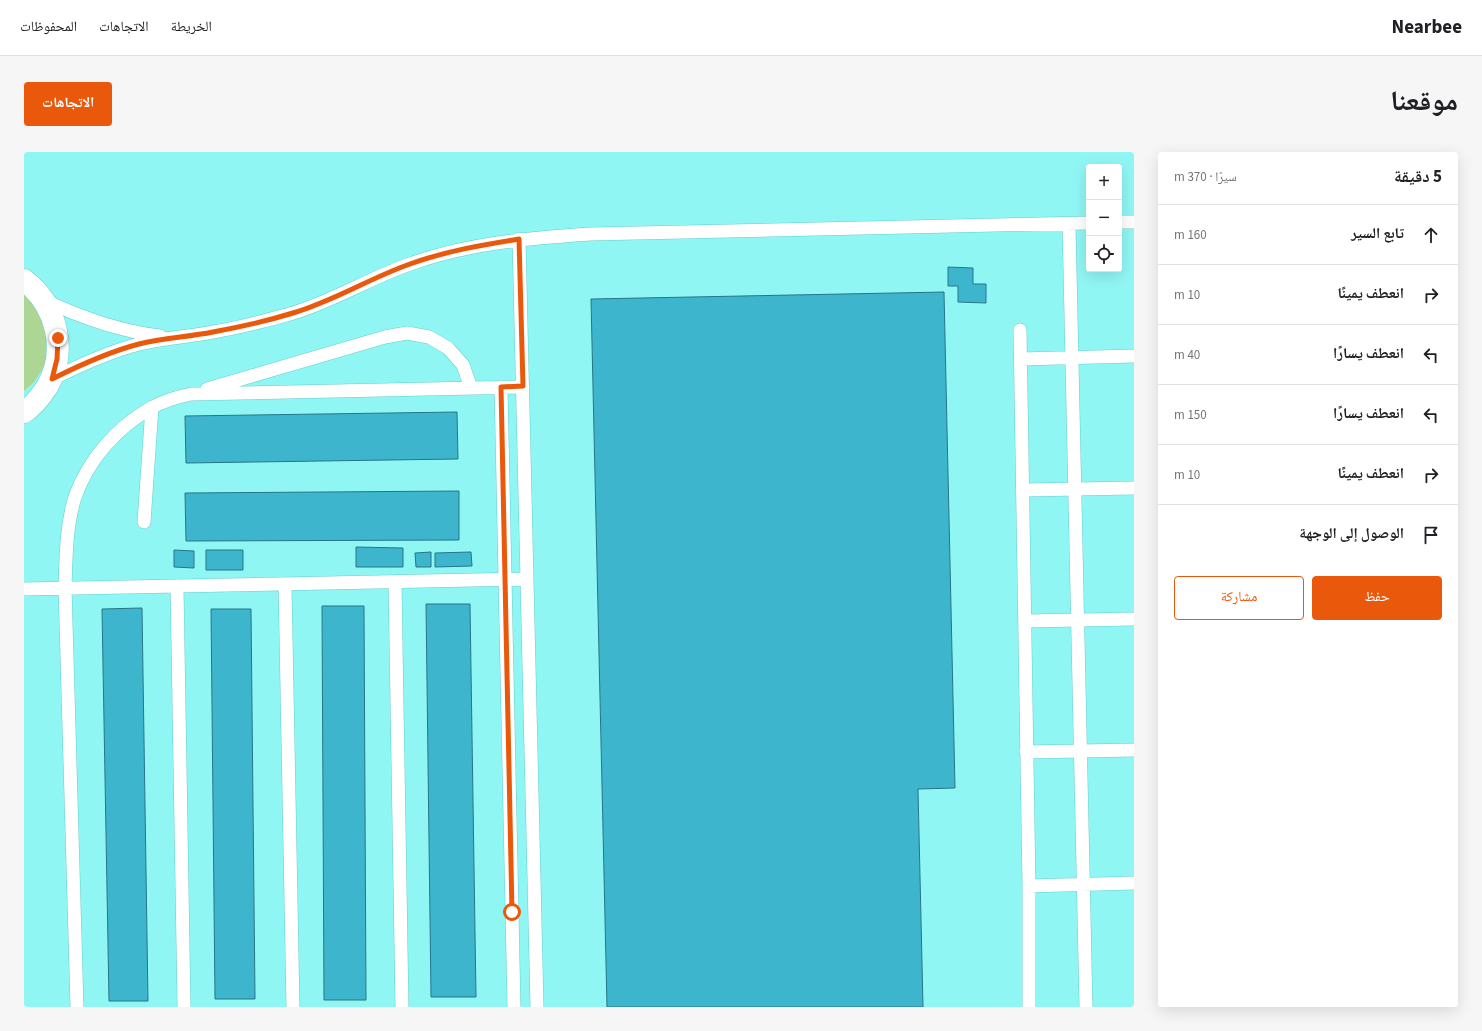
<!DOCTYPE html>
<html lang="ar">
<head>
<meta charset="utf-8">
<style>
	body { margin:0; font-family:"Source Sans 3","Noto Naskh Arabic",sans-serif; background:#f6f6f6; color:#202124; direction:rtl }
	.controls { position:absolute; right:12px; top:12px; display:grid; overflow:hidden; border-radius:4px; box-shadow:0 4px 16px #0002 }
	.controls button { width:36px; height:36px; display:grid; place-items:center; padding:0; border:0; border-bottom:1px solid #e0e0e0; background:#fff; color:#202124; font:20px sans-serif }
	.stop { position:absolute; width:12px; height:12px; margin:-9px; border:3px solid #ea580c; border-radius:50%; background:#fff }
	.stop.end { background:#ea580c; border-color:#fff; box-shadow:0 1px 4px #0008 }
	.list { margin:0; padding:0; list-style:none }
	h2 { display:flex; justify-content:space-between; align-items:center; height:52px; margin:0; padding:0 16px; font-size:17px }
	h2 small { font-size:13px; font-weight:400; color:#757577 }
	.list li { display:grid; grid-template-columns:26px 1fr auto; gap:12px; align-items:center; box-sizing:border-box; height:60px; padding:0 16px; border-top:1px solid #e0e0e0 }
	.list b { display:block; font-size:15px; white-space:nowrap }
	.list em { font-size:13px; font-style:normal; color:#757577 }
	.actions { display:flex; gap:8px; padding:12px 16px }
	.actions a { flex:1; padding:9px 0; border:1px solid #ea580c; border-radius:4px; text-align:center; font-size:14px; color:#ea580c }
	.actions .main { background:#ea580c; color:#fff }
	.icon { flex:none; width:22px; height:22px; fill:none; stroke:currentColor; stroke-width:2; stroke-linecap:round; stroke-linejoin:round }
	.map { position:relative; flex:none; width:1110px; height:855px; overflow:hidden; direction:ltr; border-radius:4px }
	header { display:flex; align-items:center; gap:24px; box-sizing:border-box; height:56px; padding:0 20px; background:#fff; border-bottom:1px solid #e0e0e0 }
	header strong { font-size:19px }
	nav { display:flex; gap:22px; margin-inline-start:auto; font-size:14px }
	.intro { display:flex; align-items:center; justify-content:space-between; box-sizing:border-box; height:96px; padding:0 24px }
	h1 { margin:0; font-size:28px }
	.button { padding:10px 18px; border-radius:4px; background:#ea580c; color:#fff; font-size:14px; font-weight:700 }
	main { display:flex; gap:24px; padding:0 24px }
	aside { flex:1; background:#fff; border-radius:4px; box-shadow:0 4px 16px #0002 }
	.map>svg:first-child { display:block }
</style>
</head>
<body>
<header>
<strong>Nearbee</strong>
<nav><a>الخريطة</a><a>الاتجاهات</a><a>المحفوظات</a></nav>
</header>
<div class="intro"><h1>موقعنا</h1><a class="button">الاتجاهات</a></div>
<main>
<aside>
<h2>5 دقيقة<small>سيرًا · 370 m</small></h2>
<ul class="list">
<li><svg class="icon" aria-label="ahead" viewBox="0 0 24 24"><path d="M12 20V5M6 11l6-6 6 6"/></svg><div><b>تابع السير</b></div><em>160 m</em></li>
<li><svg class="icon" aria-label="right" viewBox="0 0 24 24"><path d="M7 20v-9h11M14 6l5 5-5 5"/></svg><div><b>انعطف يمينًا</b></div><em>10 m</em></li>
<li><svg class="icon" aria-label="left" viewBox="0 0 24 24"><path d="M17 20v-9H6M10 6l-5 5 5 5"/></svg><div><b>انعطف يسارًا</b></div><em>40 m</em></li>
<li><svg class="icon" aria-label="left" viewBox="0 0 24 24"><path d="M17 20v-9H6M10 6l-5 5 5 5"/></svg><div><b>انعطف يسارًا</b></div><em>150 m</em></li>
<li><svg class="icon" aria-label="right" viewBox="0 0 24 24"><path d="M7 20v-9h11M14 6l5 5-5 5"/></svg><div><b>انعطف يمينًا</b></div><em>10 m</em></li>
<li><svg class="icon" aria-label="arrive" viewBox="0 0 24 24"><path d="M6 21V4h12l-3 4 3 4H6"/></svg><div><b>الوصول إلى الوجهة</b></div></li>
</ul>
<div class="actions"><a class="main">حفظ</a><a>مشاركة</a></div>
</aside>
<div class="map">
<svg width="1110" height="855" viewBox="0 0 1110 855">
	<rect width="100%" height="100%" fill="#90f6f4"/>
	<path fill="#add593" d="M0 133 21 163 25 198 20 215 10 230 0 239Z"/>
	<path fill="#3db6cd" stroke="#287585" d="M924 115 949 116V132H962V151L934 150V134H924Z
		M920 140 931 636 894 637 899 855H583L567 147Z
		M433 260 434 307 162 311 161 264Z
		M435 339V388L162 389 161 341Z
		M332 395 379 396V415H332Z
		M150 398 170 399V416L150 415Z
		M182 398H219V418H182Z
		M407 400V415H392L391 401Z
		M447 400 448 414 411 415V401Z
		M402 452H446L452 845H407Z
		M298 454H340L342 848H300Z
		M118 456 124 849H85L78 457Z
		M187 457H227L231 847H191Z"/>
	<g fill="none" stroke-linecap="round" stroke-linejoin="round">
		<defs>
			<path id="service" d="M1095 70H1110
				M1045 72 1062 855
				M495 87 513 855
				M20 148C58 166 95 179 136 184
				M996 178 1005 734V855
				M997 207 1110 204
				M28 227C56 213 84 200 115 192 139 186 164 185 189 180 215 176 240 169 266 162 308 150 345 126 386 112 444 91 506 86 567 82L1065 71
				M477 235 490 855
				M183 237 361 185 383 181 405 185 424 196 439 213 447 236
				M999 338 1110 336
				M120 370 128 255
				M371 430 378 855
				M261 432 269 855
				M153 434 160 855
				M0 437 503 427
				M1001 469 1110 467
				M1002 600 1110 598
				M1005 734 1110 731
				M53 855 41 436C42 406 42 374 51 345 64 308 93 275 127 256 139 249 153 245 167 242L499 235"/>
			<path id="minor" d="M0 128C33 153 44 199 23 235 17 244 10 254 0 260"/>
		</defs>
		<use href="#service" stroke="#65cdcb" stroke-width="14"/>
		<use href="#minor" stroke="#65cdcb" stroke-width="23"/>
		<use href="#service" stroke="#fff" stroke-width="13"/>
		<use href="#minor" stroke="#fff" stroke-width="22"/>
	</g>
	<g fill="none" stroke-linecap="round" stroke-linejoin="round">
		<path stroke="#ea580c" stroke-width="5" d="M34 186 33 207 28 227C56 213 84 200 115 192 139 186 164 185 189 180 216 175 243 169 269 161 310 149 346 126 386 112 422 99 458 93 495 87L499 234 477 235 488 760"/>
	</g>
</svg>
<div class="controls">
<button>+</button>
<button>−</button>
<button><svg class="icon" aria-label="locate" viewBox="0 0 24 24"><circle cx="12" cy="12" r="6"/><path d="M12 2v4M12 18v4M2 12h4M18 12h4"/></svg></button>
</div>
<div class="stop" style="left:488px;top:760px"></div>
<div class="stop end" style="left:34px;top:186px"></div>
</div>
</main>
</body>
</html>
